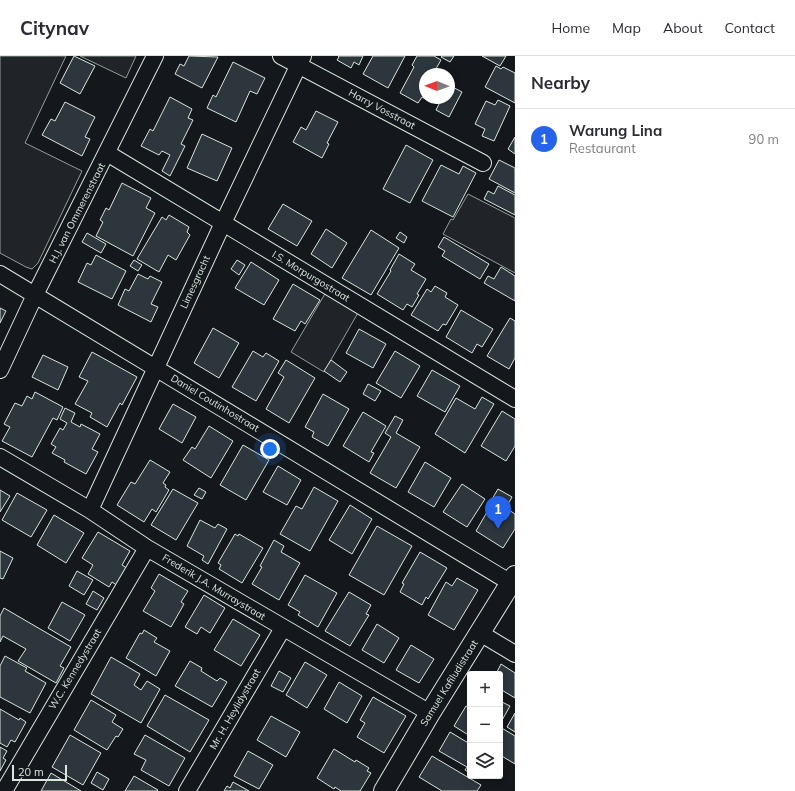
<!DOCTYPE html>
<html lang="en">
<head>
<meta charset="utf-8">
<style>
	body { margin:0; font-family:Mulish,sans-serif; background:#f2f2f3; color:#2b2b33 }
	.controls { position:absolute; right:12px; bottom:12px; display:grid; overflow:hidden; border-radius:4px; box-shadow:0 2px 6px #0003 }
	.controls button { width:36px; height:36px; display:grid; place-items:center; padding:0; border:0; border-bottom:1px solid #e1e1e2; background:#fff; color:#2b2b33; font:20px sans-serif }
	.compass { position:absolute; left:419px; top:12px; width:36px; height:36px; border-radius:50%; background:#fff; box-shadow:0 2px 6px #0003; rotate:271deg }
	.scale { position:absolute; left:12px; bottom:10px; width:55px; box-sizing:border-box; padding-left:4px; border:2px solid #d8e6dc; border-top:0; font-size:11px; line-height:14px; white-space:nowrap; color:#d8e6dc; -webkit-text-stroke:3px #14181c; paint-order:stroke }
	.you { position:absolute; left:270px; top:393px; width:14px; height:14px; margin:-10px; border:3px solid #fff; border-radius:50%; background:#1a73e8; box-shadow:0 0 0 6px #1a73e833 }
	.badge { display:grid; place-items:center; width:26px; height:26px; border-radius:50%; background:#2563eb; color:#fff; font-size:13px; font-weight:700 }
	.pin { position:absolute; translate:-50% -33px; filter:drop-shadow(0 1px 2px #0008) }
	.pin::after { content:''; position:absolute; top:21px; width:14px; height:12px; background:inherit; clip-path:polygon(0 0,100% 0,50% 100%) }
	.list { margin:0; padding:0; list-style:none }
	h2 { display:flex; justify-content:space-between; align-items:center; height:52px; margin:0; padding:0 16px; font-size:17px }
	h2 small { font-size:13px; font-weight:400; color:#7c7c81 }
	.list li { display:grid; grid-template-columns:26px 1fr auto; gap:12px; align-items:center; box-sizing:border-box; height:60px; padding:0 16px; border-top:1px solid #e1e1e2 }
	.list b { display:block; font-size:15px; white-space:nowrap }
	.list p { margin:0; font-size:13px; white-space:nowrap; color:#7c7c81 }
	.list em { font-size:13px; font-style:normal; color:#7c7c81 }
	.icon { flex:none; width:22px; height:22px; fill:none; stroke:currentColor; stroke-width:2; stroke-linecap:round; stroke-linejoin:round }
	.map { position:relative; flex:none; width:515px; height:735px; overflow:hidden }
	header { display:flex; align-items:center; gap:24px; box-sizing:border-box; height:56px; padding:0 20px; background:#fff; border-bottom:1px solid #e1e1e2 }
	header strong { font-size:19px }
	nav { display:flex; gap:22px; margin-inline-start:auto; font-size:14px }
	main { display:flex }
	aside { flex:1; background:#fff }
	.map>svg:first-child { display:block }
</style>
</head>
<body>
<header>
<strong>Citynav</strong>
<nav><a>Home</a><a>Map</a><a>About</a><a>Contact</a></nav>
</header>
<main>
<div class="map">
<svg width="515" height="735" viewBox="0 0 515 735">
	<rect width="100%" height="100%" fill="#14181c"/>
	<path fill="#202428" stroke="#939e99" d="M0 0H66L25 87 82 115 38 207 32 213 26 211 0 197Z
		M80 0H136L126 22Z
		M468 138 515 162V217L443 178 451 163 453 164Z
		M326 236 359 255 324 316 291 296Z"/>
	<path fill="#2c363c" stroke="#d8e6dc" d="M74 0 95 10 80 38 60 27Z
		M189 0 218 1 202 32 175 18 180 8 184 10Z
		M338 0H363L359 9 354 6 351 12 337 4 339 1Z
		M373 0H405L388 32 363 18Z
		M417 0H434L441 4 433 18H425V42H435L432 47 422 41 418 47 400 37 414 11 412 9Z
		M442 0H454L450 6 441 1Z
		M482 0H506L500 10Z
		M233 6 265 22 257 38 250 35 236 66 207 52 213 39 216 41Z
		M496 10 501 13 503 11 515 17V47L485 31Z
		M449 29 462 36 449 61 436 54 442 42H449Z
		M170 41 192 53 188 62 193 64 181 88 185 90 170 120 162 115 170 99 162 95 159 99 141 90 150 73 153 75Z
		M498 44 510 50 494 85 482 80 485 73 475 68 486 45 495 49Z
		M65 46 95 61 85 81 90 83 82 100 42 79 51 63 55 65Z
		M316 55 338 66 327 87 329 88 322 102 293 86 301 71 306 74Z
		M202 78 232 92 217 125 187 112Z
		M515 81V98L508 93Z
		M406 89 433 104 410 147 383 133Z
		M499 104 515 112V137L489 123Z
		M441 109 459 118 463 110 476 117 453 161 422 145Z
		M122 127 151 142 146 152 155 157 133 200 96 180 103 166 100 164 106 152 109 154Z
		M498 130 515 139V159L484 143 488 135 494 138Z
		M283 148 312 165 297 190 268 173Z
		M169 159 189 171 187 176 190 179 176 204 168 199 159 216 137 203 162 161 166 164Z
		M326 173 347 187 332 212 311 198Z
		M371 174 399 192 371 239 342 222Z
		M400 176 407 181 404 187 396 182Z
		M87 177 106 188 101 197 82 186Z
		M444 181 489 208 480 223 442 200 445 195 438 191Z
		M399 198 415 208 411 214 426 223 417 238 419 239 412 251 407 248 403 254 377 238 391 215 390 214Z
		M96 199 126 215 112 243 78 226 87 207 91 209Z
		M134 204 142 209 138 215 130 210Z
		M237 204 245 209 239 219 231 213Z
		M251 206 279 224 264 249 235 232Z
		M501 211 515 220V245L484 227 488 220 494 223Z
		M138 218 148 223 150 220 162 226 151 248 158 251 151 266 118 249 125 233 129 235Z
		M293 228 320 244 305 268 301 265 295 275 273 263Z
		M435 230 447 237 445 241 458 249 446 269 443 268 438 275 411 259 427 233 431 236Z
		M0 252 6 255 0 267Z
		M461 254 493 273 482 291 477 288 472 297 446 281Z
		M510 262 515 265V302L509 313 487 300Z
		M213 272 239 287 219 322 194 307Z
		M359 273 386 288 373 312 346 297Z
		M253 295 263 301 266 297 279 305 256 345 232 331Z
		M395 295 420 310 401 342 376 327Z
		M92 296 137 321 122 349 120 347 107 371 90 361 92 357 75 348 88 325 79 321Z
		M43 299 68 311 58 334 32 321Z
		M286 304 315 322 289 367 266 353 284 321 278 317Z
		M331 304 347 316 340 326 324 315Z
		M432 314 460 330 445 356 417 340Z
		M368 328 381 335 375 345 363 338Z
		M35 336 63 351 57 364 53 362 32 401 2 385 10 371 4 368 15 347 22 350 27 340 32 343Z
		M323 338 349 353 328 390 312 381 314 376 305 371Z
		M482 341 494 348 465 397 435 378 456 342 475 353Z
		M173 348 196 361 182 387 159 373Z
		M65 352 75 357 71 366 80 371 81 368 100 378 92 393 98 396 86 418 64 406 65 404 52 397 56 391 51 388 60 372 63 374 67 367 60 363Z
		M502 355 515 363V390L506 405 481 390Z
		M363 356 386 370 371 396 374 397 369 406 343 390Z
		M395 360 403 364 396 377 420 391 396 432 370 417 391 381 385 377Z
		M209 370 233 385 211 422 183 404 192 391 195 393Z
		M243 389 269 404 246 444 220 429Z
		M150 404 170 416 163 427 166 429 165 431 169 434 156 456 152 453 144 466 117 449 131 426 135 428Z
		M425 406 451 422 434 451 408 436Z
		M278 410 301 424 287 449 263 436Z
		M462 428 485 443 467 471 443 456Z
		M314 431 338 445 310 495 280 478 296 450 302 453Z
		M199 432 206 436 202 443 194 439Z
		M173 433 198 447 176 484 151 469Z
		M498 433 512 441 506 452 515 458V473L503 492 476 475 494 444 492 443Z
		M0 434 10 440 0 456Z
		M17 437 47 454 31 481 2 464Z
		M350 449 372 463 352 498 329 484Z
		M54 459 84 477 66 507 37 489Z
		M200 464 215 472 218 468 227 473 208 508 202 504 204 500 187 490Z
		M377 470 412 490 384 539 349 519Z
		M98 476 130 495 122 509 128 513 118 530 112 526 109 531 88 518 93 509 82 502Z
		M235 478 238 480 239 478 263 492 242 527 219 513 221 509 218 507Z
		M274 484 284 490 281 496 300 507 279 544 252 528 262 511 260 510Z
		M0 495 13 502 3 523 0 522Z
		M420 496 447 512 428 543 426 541 422 549 400 536 404 528 402 527Z
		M77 515 93 524 84 539 69 530Z
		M159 518 188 535 181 546 184 548 171 571 143 555 155 535 151 532Z
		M305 519 337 537 318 571 298 559 300 556 288 549Z
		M457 522 478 534 454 574 428 559 446 526 452 530Z
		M93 535 104 542 97 554 86 548Z
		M349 536 371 549 366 558 369 559 350 590 325 575Z
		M204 539 225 552 210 577 201 571 197 578 185 571Z
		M62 546 85 559 70 585 48 572Z
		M4 552 71 591 60 610 64 612 56 627 18 605 26 593 3 580 0 586V560Z
		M233 563 260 579 241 610 214 594Z
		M377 568 399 582 384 607 362 594Z
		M144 574 157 582 154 586 170 595 156 620 126 602 140 577 142 578Z
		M411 589 434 603 419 627 396 614Z
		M5 600 27 612 25 615 46 627 30 657 0 641V610Z
		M111 601 140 618 134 629 141 634 147 625 160 633 141 667 91 638Z
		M190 605 202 612 201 615 217 625 220 622 227 626 212 651 175 630Z
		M305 606 327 619 307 652 286 639Z
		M501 608 515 617V642L500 633V618H496Z
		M279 615 291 622 283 636 271 630Z
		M339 626 362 640 347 667 324 653Z
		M165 639 209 664 190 696 147 670Z
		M373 641 406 660 384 697 357 681 365 667 360 664Z
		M91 644 116 659 112 666 123 673 118 681 116 680 107 694 74 674Z
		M500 645 510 650 501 666 500 665Z
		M466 650 470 652V680L454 670Z
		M0 653 19 664 20 662 26 666 15 686 11 684 7 691 0 687Z
		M515 657V676L507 671Z
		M271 660 300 676 286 701 257 684Z
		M500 671 515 680V708L500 699Z
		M450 676 470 688V717L465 714 467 711 439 695Z
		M70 679 101 697 83 729 52 711Z
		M145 679 185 702 169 730 141 714 146 704 134 698Z
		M0 691 7 695 3 702 6 704 0 715Z
		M334 693 355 706 356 704 369 712 367 715 371 717 360 735H341L335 731 334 733 317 722Z
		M248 695 273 709 259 733 234 720Z
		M432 700 481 729 477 735H442L419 721Z
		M97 716 109 723 103 734 91 727Z
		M51 717 81 735H41Z
		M134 720 158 734 157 735H125Z
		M233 726 249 735H224L227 730 230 732Z"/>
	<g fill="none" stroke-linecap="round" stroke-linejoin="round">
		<defs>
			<path id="minor" d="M281 0 483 107
				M107 97 515 343
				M0 218 511 527
				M0 314 35 239 155 0
				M0 401 90 454 147 492 430 657
				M90 454 223 167 303 0
				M480 577 515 598
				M4 735 147 492
				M187 735 283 572"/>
			<path id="tertiary" d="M384 735 430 657 515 520"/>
		</defs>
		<use href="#minor" stroke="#d8e6dc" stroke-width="18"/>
		<use href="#tertiary" stroke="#d8e6dc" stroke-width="22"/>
		<use href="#minor" stroke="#14181c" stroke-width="16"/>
		<use href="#tertiary" stroke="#14181c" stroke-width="20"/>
	</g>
	<g text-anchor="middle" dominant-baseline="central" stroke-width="3" stroke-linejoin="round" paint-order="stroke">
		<g font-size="10" fill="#d8e6dc" stroke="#14181c">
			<text transform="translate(382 53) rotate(28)">Harry Vosstraat</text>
			<text transform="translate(77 157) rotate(-63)">H.J. van Ommerenstraat</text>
			<text transform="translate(311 220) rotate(31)">I.S. Morpurgostraat</text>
			<text transform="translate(195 226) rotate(-65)">Limesgracht</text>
			<text transform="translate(215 347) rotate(31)">Daniel Coutinhostraat</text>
			<text transform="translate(214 531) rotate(31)">Frederik J.A. Murraystraat</text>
			<text transform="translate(75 613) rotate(-59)">W.C. Kennedystraat</text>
			<text transform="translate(449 627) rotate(-58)">Samuel Kafiludistraat</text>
			<text transform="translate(235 653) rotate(-60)">Mr. H. Heylidystraat</text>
		</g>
	</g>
</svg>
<div class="controls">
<button>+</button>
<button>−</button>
<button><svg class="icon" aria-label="layers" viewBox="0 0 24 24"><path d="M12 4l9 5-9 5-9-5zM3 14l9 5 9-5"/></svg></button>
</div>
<svg class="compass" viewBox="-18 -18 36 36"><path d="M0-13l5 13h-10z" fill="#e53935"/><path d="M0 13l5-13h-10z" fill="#7c7c81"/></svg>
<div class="scale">20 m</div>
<div class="you"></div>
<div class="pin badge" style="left:498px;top:473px">1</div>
</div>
<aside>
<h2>Nearby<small></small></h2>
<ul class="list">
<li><span class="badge">1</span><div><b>Warung Lina</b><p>Restaurant</p></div><em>90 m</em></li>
</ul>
</aside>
</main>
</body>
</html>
